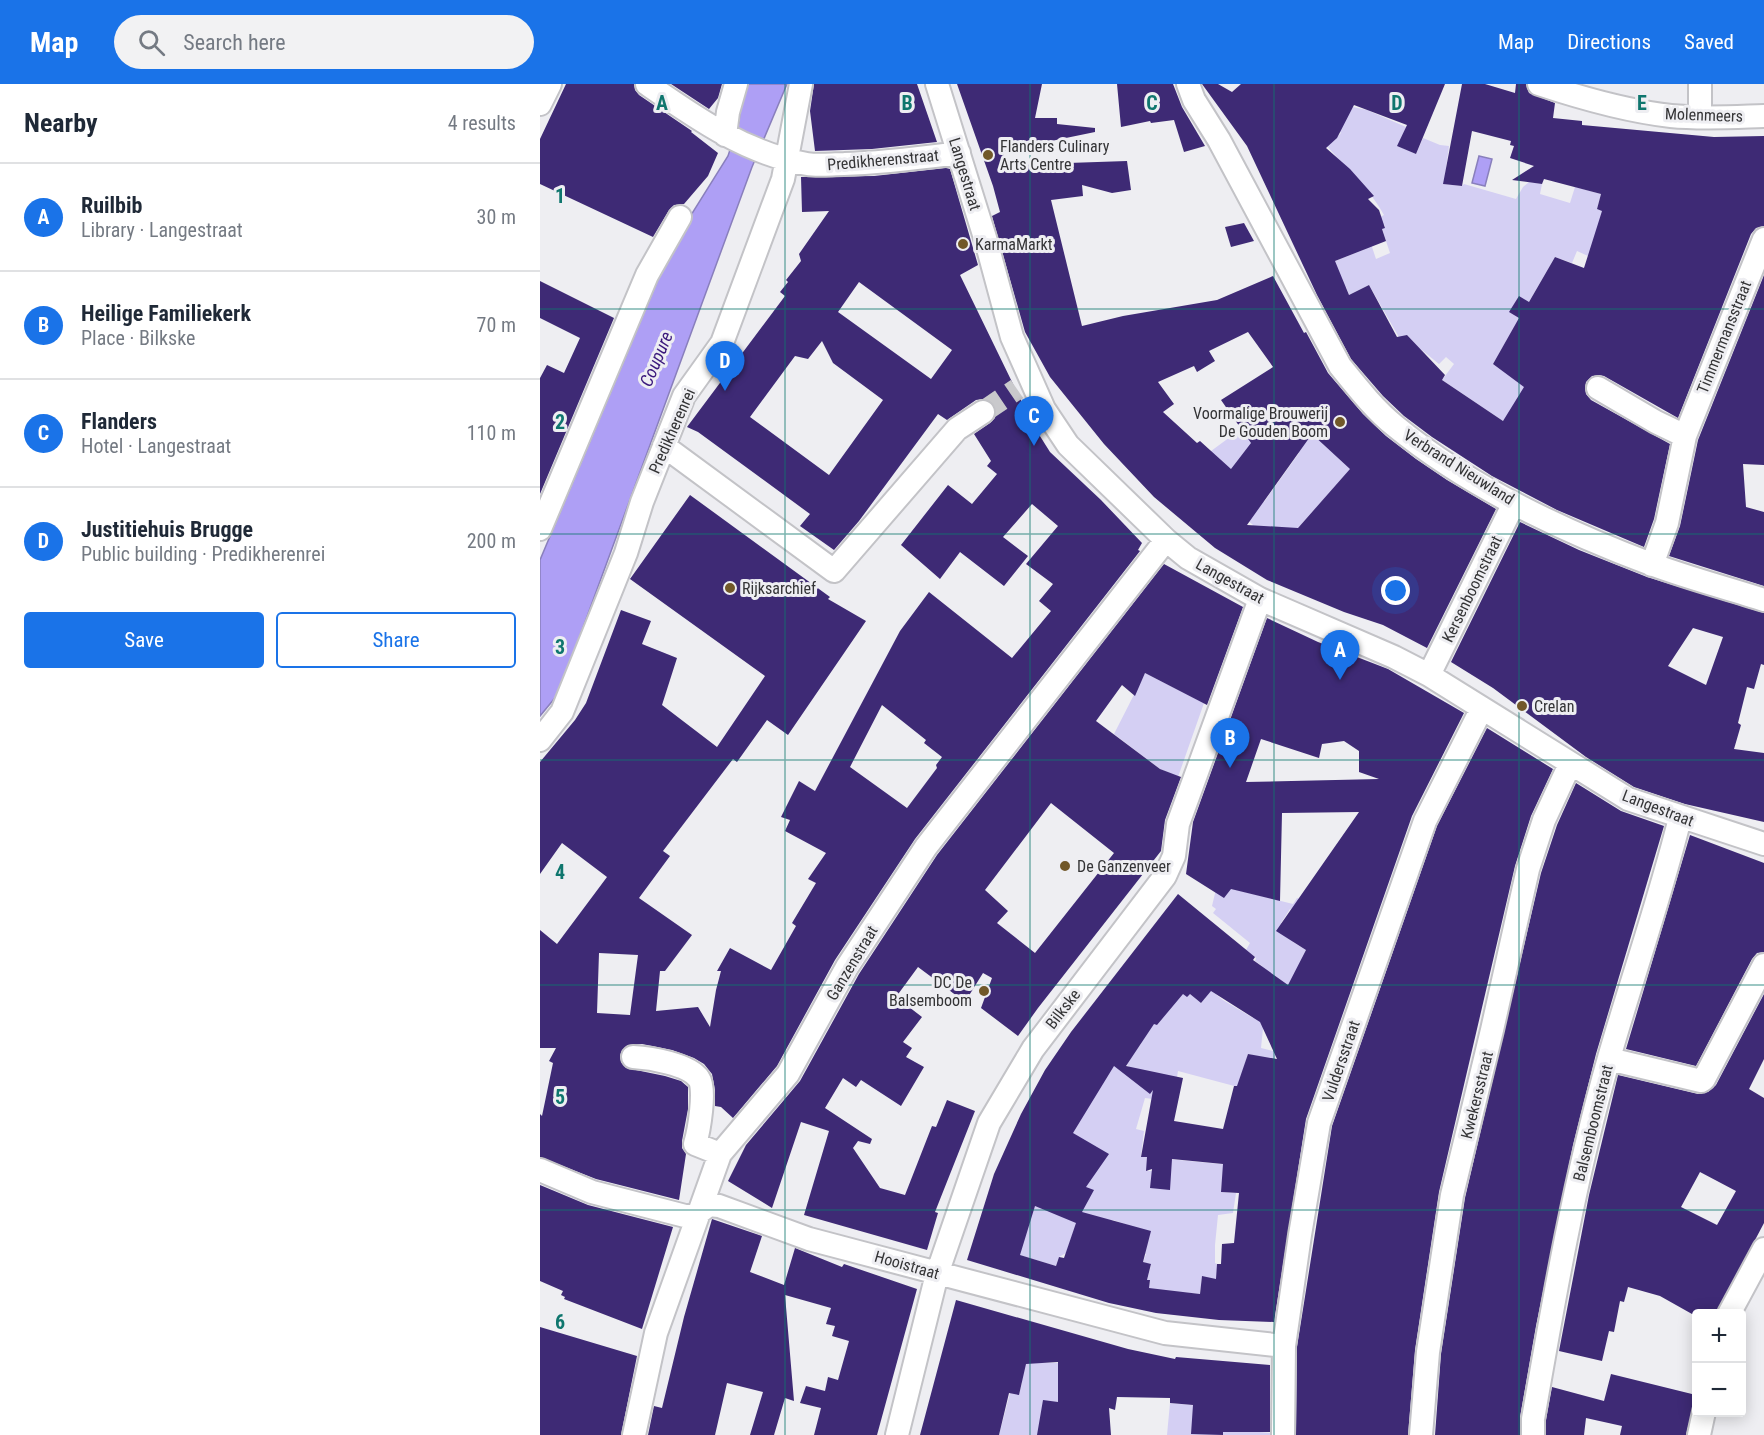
<!DOCTYPE html>
<html lang="en">
<head>
<meta charset="utf-8">
<style>
	body { margin:0; font-family:"Roboto Condensed",sans-serif; background:#f2f2f3; color:#1f2937 }
	.controls { position:absolute; right:18px; bottom:18px; display:grid; overflow:hidden; border-radius:6px; box-shadow:0 3px 15px #0003 }
	.controls button { width:54px; height:54px; display:grid; place-items:center; padding:0; border:0; border-bottom:2px solid #e0e1e3; background:#fff; color:#1f2937; font:30px sans-serif }
	.you { position:absolute; left:856px; top:507px; width:21px; height:21px; margin:-15px; border:4px solid #fff; border-radius:50%; background:#1a73e8; box-shadow:0 0 0 9px #1a73e833 }
	.badge { display:grid; place-items:center; width:39px; height:39px; border-radius:50%; background:#1a73e8; color:#fff; font-size:20px; font-weight:700 }
	.pin { position:absolute; translate:-50% -50px; filter:drop-shadow(0 2px 3px #0008) }
	.pin::after { content:''; position:absolute; top:32px; width:21px; height:18px; background:inherit; clip-path:polygon(0 0,100% 0,50% 100%) }
	.list { margin:0; padding:0; list-style:none }
	h2 { display:flex; justify-content:space-between; align-items:center; height:78px; margin:0; padding:0 24px; font-size:26px }
	h2 small { font-size:20px; font-weight:400; color:#747a83 }
	.list li { display:grid; grid-template-columns:39px 1fr auto; gap:18px; align-items:center; box-sizing:border-box; height:108px; padding:0 24px; border-top:2px solid #e0e1e3 }
	.list b { display:block; font-size:22px; white-space:nowrap }
	.list p { margin:0; font-size:20px; white-space:nowrap; color:#747a83 }
	.list em { font-size:20px; font-style:normal; color:#747a83 }
	.actions { display:flex; gap:12px; padding:18px 24px }
	.actions a { flex:1; padding:14px 0; border:2px solid #1a73e8; border-radius:6px; text-align:center; font-size:21px; color:#1a73e8 }
	.actions .main { background:#1a73e8; color:#fff }
	.icon { flex:none; width:33px; height:33px; fill:none; stroke:currentColor; stroke-width:2; stroke-linecap:round; stroke-linejoin:round }
	.map { position:relative; flex:none; width:1224px; height:1351px; overflow:hidden }
	header { display:flex; align-items:center; gap:36px; box-sizing:border-box; height:84px; padding:0 30px; background:#1a73e8; color:#fff }
	header strong { font-size:28px }
	nav { display:flex; gap:33px; margin-inline-start:auto; font-size:21px }
	.search { width:420px; height:54px; background:#f2f2f3; display:flex; align-items:center; gap:15px; box-sizing:border-box; padding:0 21px; border-radius:33px; color:#747a83; font-size:22px }
	main { display:flex }
	aside { flex:1; background:#fff }
	.map>svg:first-child { display:block }
</style>
</head>
<body>
<header>
<strong>Map</strong>
<div class="search"><svg class="icon" aria-label="search" viewBox="0 0 24 24"><circle cx="10" cy="10" r="6"/><path d="M15 15l6 6"/></svg>Search here</div>
<nav><a>Map</a><a>Directions</a><a>Saved</a></nav>
</header>
<main>
<aside>
<h2>Nearby<small>4 results</small></h2>
<ul class="list">
<li><span class="badge">A</span><div><b>Ruilbib</b><p>Library · Langestraat</p></div><em>30 m</em></li>
<li><span class="badge">B</span><div><b>Heilige Familiekerk</b><p>Place · Bilkske</p></div><em>70 m</em></li>
<li><span class="badge">C</span><div><b>Flanders</b><p>Hotel · Langestraat</p></div><em>110 m</em></li>
<li><span class="badge">D</span><div><b>Justitiehuis Brugge</b><p>Public building · Predikherenrei</p></div><em>200 m</em></li>
</ul>
<div class="actions"><a class="main">Save</a><a>Share</a></div>
</aside>
<div class="map">
<svg width="1224" height="1351" viewBox="0 0 1224 1351">
	<rect width="100%" height="100%" fill="#eeeef2"/>
	<path fill="#d4cff3" d="M813 23 827 26 866 43 858 62 876 70 883 54 900 61 909 62 904 100 922 102 924 100 976 115 983 103 989 98 1002 100 1000 110 1030 119 1035 103 1061 110 1057 125H1074L1048 172 1037 167 1032 179 1015 173 953 280 1015 294 963 337 902 296 914 280 906 273 899 280 878 263 867 251 860 255 829 201 809 211 806 203 802 204 790 179 823 166 830 157 836 175 850 169 842 145 845 143 844 140 841 141 838 134 844 131C827 100 800 80 779 52L796 54 801 49 798 46Z
		M731 332 787 355 783 360 791 367 815 380 758 444 708 447 713 441 651 386 671 367 701 345 714 360C700 370 698 379 693 395L724 418 759 369Z
		M605 589 664 619 638 693 620 685 574 650Z
		M677 801 753 820 757 814 772 820 776 841 750 825 741 839 747 842 753 858 766 866 762 874 766 876 729 928 723 944 721 964 737 968 734 976 708 970 698 1003 638 987 637 993 613 1015 605 1014 596 1045 604 1047 601 1072 607 1073V1087H617L618 1074 691 1081 683 1089 681 1108 696 1109 693 1129 678 1131 675 1161V1179L677 1180V1196L662 1193 660 1210 640 1208 637 1231 612 1228 616 1211 607 1209 610 1197 607 1196 611 1181 603 1178 606 1170 599 1168 585 1155 588 1141 573 1136 542 1149 534 1146 526 1169 519 1173 516 1182 479 1171 489 1120 498 1123 522 1061 565 975 584 989 589 983 585 979 601 960 588 950 606 934 617 941 628 927 620 909 650 910 661 919 665 914 644 885 683 916 713 934 710 903 722 882 715 877 716 874 706 866 710 859 673 829 676 825 672 822Z
		M500 1271V1279H518V1300L557 1351H459L470 1309 479 1310 482 1299 474 1282Z
		M630 1319 672 1323 688 1345 730 1349V1351H627Z"/>
	<path fill="#ae9ff5" stroke="#897fbc" stroke-width="1.5" d="M203 0H247L212 83 19 609 0 632V476L125 179 141 147 188 72 199 38Z
		M939 72 952 75 945 102 932 99Z"/>
	<path fill="#3e2a75" fill-rule="evenodd" d="M26 0H94L95 6 99 11 152 47 151 48 178 69 168 92 144 120 134 121 129 126 113 153 0 100V55Z
		M131 0H182L178 14 169 25Z
		M274 0H377L397 58 332 65 275 67 270 27Z
		M417 0H502L495 34H517V40L555 44V48L463 67 465 81 587 77 591 106 572 109 542 101 543 112 511 116 542 242 583 232 677 216 733 192 764 249 766 248 788 289 823 330 846 352 876 375 907 396 956 425 887 564 843 541 804 528 727 496 675 464 614 413 564 360 510 293 485 248 452 132 460 128 453 102ZM708 248 733 283 681 316 711 359 691 385 660 357 657 359 623 328 634 320 618 298 654 282 657 288 675 277 669 267ZM772 350 810 385 758 444 707 441Z
		M577 0H633L642 23 665 62 644 68 634 36 611 39 610 37 581 43Z
		M662 0H678L692 8 701 0H905L876 70 857 62 867 41 814 21 797 54 786 64 810 85 834 112 828 115 839 126 845 144 842 145 846 157 795 177 809 211 829 201 857 253 867 251 905 291 902 296 963 337 984 303 953 280 979 234 969 228 979 212 989 218 1015 173 1044 184 1062 127 1057 125 1061 110 1004 95 1002 100 972 96 994 82 970 74 974 62 970 61 971 57 932 47 922 102 903 100 922 0H945L975 9 976 0H986L989 9 1015 19 1013 34 1042 37V41L1174 53 1224 52V142L1216 144 1211 150 1138 334 1064 292 1059 291 1052 292 1046 298 1045 304 1046 310 1051 316 1130 360 1114 435 1104 463 1017 426 952 392 892 353 864 332 843 312 811 275 777 211 707 62Z
		M406 84 410 85 438 181 420 191 493 341 510 368 561 416 602 459 598 466 600 467 375 755 295 876 237 982 193 1034 181 1023 175 1022V1006L172 990 164 980 154 974 132 966 102 960 88 961 82 966 80 972 81 978 86 984 125 992 141 997 148 1003V1025L142 1057V1064L146 1070 139 1116 56 1095 0 1073V1030L2 1032 13 979 9 977 16 964H0V846L17 860 67 793 22 759 0 790V678L35 636 46 619 81 526 111 537 102 560 137 574 122 621 177 663 225 592 90 495 150 411 290 513 288 515 326 537 248 651 227 636 197 678 193 675 123 767 130 772 99 814 152 851 125 887H120L116 927 158 923 170 943 176 906 181 887H177L190 864 231 886 256 842 252 839 276 799 268 795 286 769 245 747 250 736 241 733 259 697 275 707 360 547 389 508 472 574 511 527 499 517 513 500 486 480 518 442 492 420 463 453 488 472 464 502 420 468 400 495 361 461 408 401 432 420 457 390 447 382 451 377 434 350 450 339 455 334 456 327 455 321 450 316 443 315 436 316 407 336 398 330 319 437 294 466 260 442 270 430 158 348 147 343 245 212 240 208 248 198 246 196 261 177 259 170 289 127 262 128 261 93 334 92ZM319 198 412 266 391 295 298 228ZM282 257 293 279 343 316 289 391 210 333 255 272 268 275ZM342 621 386 656 384 659 402 673 396 681 397 684 367 724 310 683ZM59 869 98 871 90 931 57 929Z
		M704 139 714 157 691 163 685 143Z
		M1224 191V381L1203 380 1206 423 1224 428V502L1129 472 1140 442 1158 356Z
		M0 197 74 234 0 410V294L7 281 24 289 40 254 0 234Z
		M980 438 1039 466 1107 493 1224 529V581L1221 580 1214 605 1207 603 1198 639 1201 641 1194 665 1224 669V738L1145 720 1094 703 1046 673 953 604 911 578ZM1153 544 1183 553 1166 601 1128 582Z
		M624 480 703 523 667 621 605 589 595 612 582 601 556 637 620 685 641 693 625 736 621 767 498 924 478 952 441 924 452 894 443 889 425 918 378 883 356 913 382 933 363 958 372 964 366 973 384 983 361 1022 321 996 316 1003 303 994 285 1024 332 1055 330 1060 318 1057 313 1064 340 1104 365 1111 392 1042 396 1043 407 1016 435 1027 395 1128 398 1129 387 1166 264 1131 289 1047 261 1038 232 1124 188 1097 206 1061 260 997 319 890 397 771ZM511 719 574 769 495 869 457 839 468 827 445 806Z
		M727 534 778 558 848 585 924 629 872 732 766 1035 734 1238 679 1236 616 1229 569 1219 427 1176 454 1090 481 1030 505 986 531 948 638 810 715 873 713 876 748 901 766 866 736 847 819 728 742 729 740 817 691 805 684 814 646 790 653 738ZM721 655 779 674 782 660 804 657 819 667V688L839 695 706 698ZM671 907 720 938 737 975 708 970 697 1002H694L683 1045 634 1037 643 994 586 982 614 940 617 941 643 910 647 913 650 910 661 919ZM574 982 610 1010 613 1006 601 1073H607L606 1087 612 1085 610 1104 630 1106 632 1075 683 1080 681 1108 699 1109 694 1159 682 1160 681 1180H677L676 1195 662 1192 660 1210 609 1204 610 1196H607L611 1180 603 1178 611 1147 542 1128 554 1106 546 1103 569 1070 533 1049ZM495 1122 536 1139 524 1174 519 1173 516 1182 480 1171Z
		M947 644 1013 685 991 732 975 782 899 1108 875 1266 868 1351H756L757 1263 792 1042 897 742Z
		M1036 699 1081 727 1124 742 1056 970 1033 1061 996 1242 980 1333V1351H895L901 1270 925 1114 1001 789 1017 741Z
		M1150 751 1224 779V868L1217 869 1212 875 1156 982 1086 965Z
		M1224 910V975L1209 1005 1224 1014V1139L1176 1230H1152L1120 1212 1088 1203 1084 1218 1080 1217 1074 1248 1069 1247 1062 1277 1019 1267 1049 1111 1078 991 1158 1010 1168 1008 1176 1001ZM1160 1088 1196 1107 1177 1141 1141 1123Z
		M0 1101 48 1121 133 1143 102 1245 24 1215 25 1213 21 1211 23 1207 0 1197Z
		M172 1135 222 1152 210 1188 244 1201 255 1164 302 1183 304 1180 377 1205 337 1351H274L281 1324 260 1319 266 1302 285 1307 288 1293 298 1296 309 1257 292 1252 295 1242 286 1240 291 1224 245 1211 254 1317 245 1314 234 1351H210L223 1308 187 1299 175 1351H108L114 1322 122 1324 144 1233Z
		M416 1216 588 1265 635 1275 636 1273 730 1281V1348H683V1351L651 1350 653 1321 630 1319V1314L577 1313 575 1326 569 1324 571 1351H497L503 1316 518 1318V1278L486 1280 479 1311 469 1309 459 1351H380Z
		M0 1243 97 1272 81 1351H0Z
		M1071 1290 1156 1311 1146 1351H1080L1082 1342 1046 1334 1044 1351H1006V1336L1012 1303 1064 1317Z"/>
	<g fill="none" stroke-linecap="round" stroke-linejoin="round">
		<path stroke="#c9c9cc" stroke-width="22" stroke-dasharray="22 11" stroke-linecap="butt" d="M443 328 477 305"/>
		<defs>
			<path id="street" d="M107 0C156 34 207 70 267 80 279 82 292 80 304 80 343 79 380 74 419 69
				M397 0 446 157 472 253 504 325 528 361 626 456 648 474 720 515 854 573 889 591 1088 715 1224 760
				M648 0 654 16 679 56 800 282C817 303 834 325 855 342 929 403 1023 447 1111 480 1148 494 1187 504 1224 516
				M999 0C1041 14 1086 27 1131 32 1161 35 1193 33 1224 32
				M0 20 10 0
				M1160 32V0
				M185 51 188 28 196 0
				M1058 304 1116 338 1145 352
				M124 362 294 487 417 345 443 328
				M0 445 107 191 140 133
				M1112 481 1127 439 1145 352 1224 155
				M889 591 974 419
				M0 656 22 628 86 469 102 418 144 312 182 259 243 95 261 0
				M93 973C110 974 149 980 159 995 166 1005 159 1047 155 1060L180 1070
				M1069 975 1161 997 1164 995 1224 881
				M0 1086 52 1108 149 1133 158 1129 169 1121 179 1122 269 1155 625 1249 744 1262
				M1189 1230 1224 1165
				M94 1351 116 1249 180 1070 248 990 307 883 386 763 626 456
				M357 1351 397 1190 449 1039 493 965 625 792 634 772 638 740 720 515
				M743 1351 744 1262 760 1151 779 1039 885 737 942 624
				M881 1351 888 1268 912 1111 952 946 988 785 1004 736 1030 680
				M993 1351V1335C1014 1214 1035 1093 1069 974 1092 894 1120 815 1140 734
				M1159 1351 1164 1328"/>
		</defs>
		<use href="#street" stroke="#c3c3c7" stroke-width="26"/>
		<use href="#street" stroke="#fff" stroke-width="22"/>
	</g>
	<path fill="none" stroke="#0f766e" stroke-width="1.5" stroke-opacity="0.55" d="M245 0V1351M490 0V1351M734 0V1351M979 0V1351M0 225H1224M0 450H1224M0 676H1224M0 901H1224M0 1126H1224"/>
	<g fill="#715829" stroke="#eeeef2" stroke-width="2">
		<circle cx="448" cy="71" r="6"/>
		<circle cx="423" cy="160" r="6"/>
		<circle cx="800" cy="338" r="6"/>
		<circle cx="190" cy="504" r="6"/>
		<circle cx="982" cy="622" r="6"/>
		<circle cx="525" cy="782" r="6"/>
		<circle cx="444" cy="907" r="6"/>
	</g>
	<g text-anchor="middle" dominant-baseline="central" stroke-width="6" stroke-linejoin="round" paint-order="stroke">
		<g font-size="16" fill="#343436" stroke="#eeeef2">
			<text transform="translate(1164 31) rotate(2)">Molenmeers</text>
			<text transform="translate(343 76) rotate(-5)">Predikherenstraat</text>
			<text transform="translate(425 90) rotate(73)">Langestraat</text>
			<text transform="translate(1184 253) rotate(-68)">Timmermansstraat</text>
			<text transform="translate(132 347) rotate(-66)">Predikherenrei</text>
			<text transform="translate(919 383) rotate(32)">Verbrand Nieuwland</text>
			<text transform="translate(690 497) rotate(29)">Langestraat</text>
			<text transform="translate(932 505) rotate(-64)">Kersenboomstraat</text>
			<text transform="translate(1118 724) rotate(21)">Langestraat</text>
			<text transform="translate(312 879) rotate(-59)">Ganzenstraat</text>
			<text transform="translate(523 925) rotate(-52)">Bilkske</text>
			<text transform="translate(801 977) rotate(-71)">Vuldersstraat</text>
			<text transform="translate(937 1011) rotate(-76)">Kwekersstraat</text>
			<text transform="translate(1053 1039) rotate(-76)">Balsemboomstraat</text>
			<text transform="translate(367 1181) rotate(16)">Hooistraat</text>
		</g>
		<g font-size="16" fill="#343436" stroke="#eeeef2" text-anchor="start">
			<text x="460" y="62">Flanders Culinary<tspan x="460" dy="18">Arts Centre</tspan></text>
			<text x="435" y="160">KarmaMarkt</text>
			<text x="788" y="329" text-anchor="end">Voormalige Brouwerij<tspan x="788" dy="18">De Gouden Boom</tspan></text>
			<text x="202" y="504">Rijksarchief</text>
			<text x="994" y="622">Crelan</text>
			<text x="537" y="782">De Ganzenveer</text>
			<text x="432" y="898" text-anchor="end">DC De<tspan x="432" dy="18">Balsemboom</tspan></text>
		</g>
		<g font-size="18" font-style="italic" fill="#3b197c" stroke="#eeeef2">
			<text transform="translate(116 275) rotate(-67)">Coupure</text>
		</g>
	</g>
	<g font-size="20" text-anchor="middle" font-weight="bold" fill="#0f766e" stroke="#eeeef2" stroke-width="6" stroke-linejoin="round" paint-order="stroke">
		<text x="122" y="26">A</text>
		<text x="367" y="26">B</text>
		<text x="612" y="26">C</text>
		<text x="857" y="26">D</text>
		<text x="1102" y="26">E</text>
		<text x="20" y="119">1</text>
		<text x="20" y="345">2</text>
		<text x="20" y="570">3</text>
		<text x="20" y="795">4</text>
		<text x="20" y="1020">5</text>
		<text x="20" y="1245">6</text>
	</g>
</svg>
<div class="controls">
<button>+</button>
<button>−</button>
</div>
<div class="you"></div>
<div class="pin badge" style="left:800px;top:596px">A</div>
<div class="pin badge" style="left:690px;top:684px">B</div>
<div class="pin badge" style="left:494px;top:362px">C</div>
<div class="pin badge" style="left:185px;top:307px">D</div>
</div>
</main>
</body>
</html>
